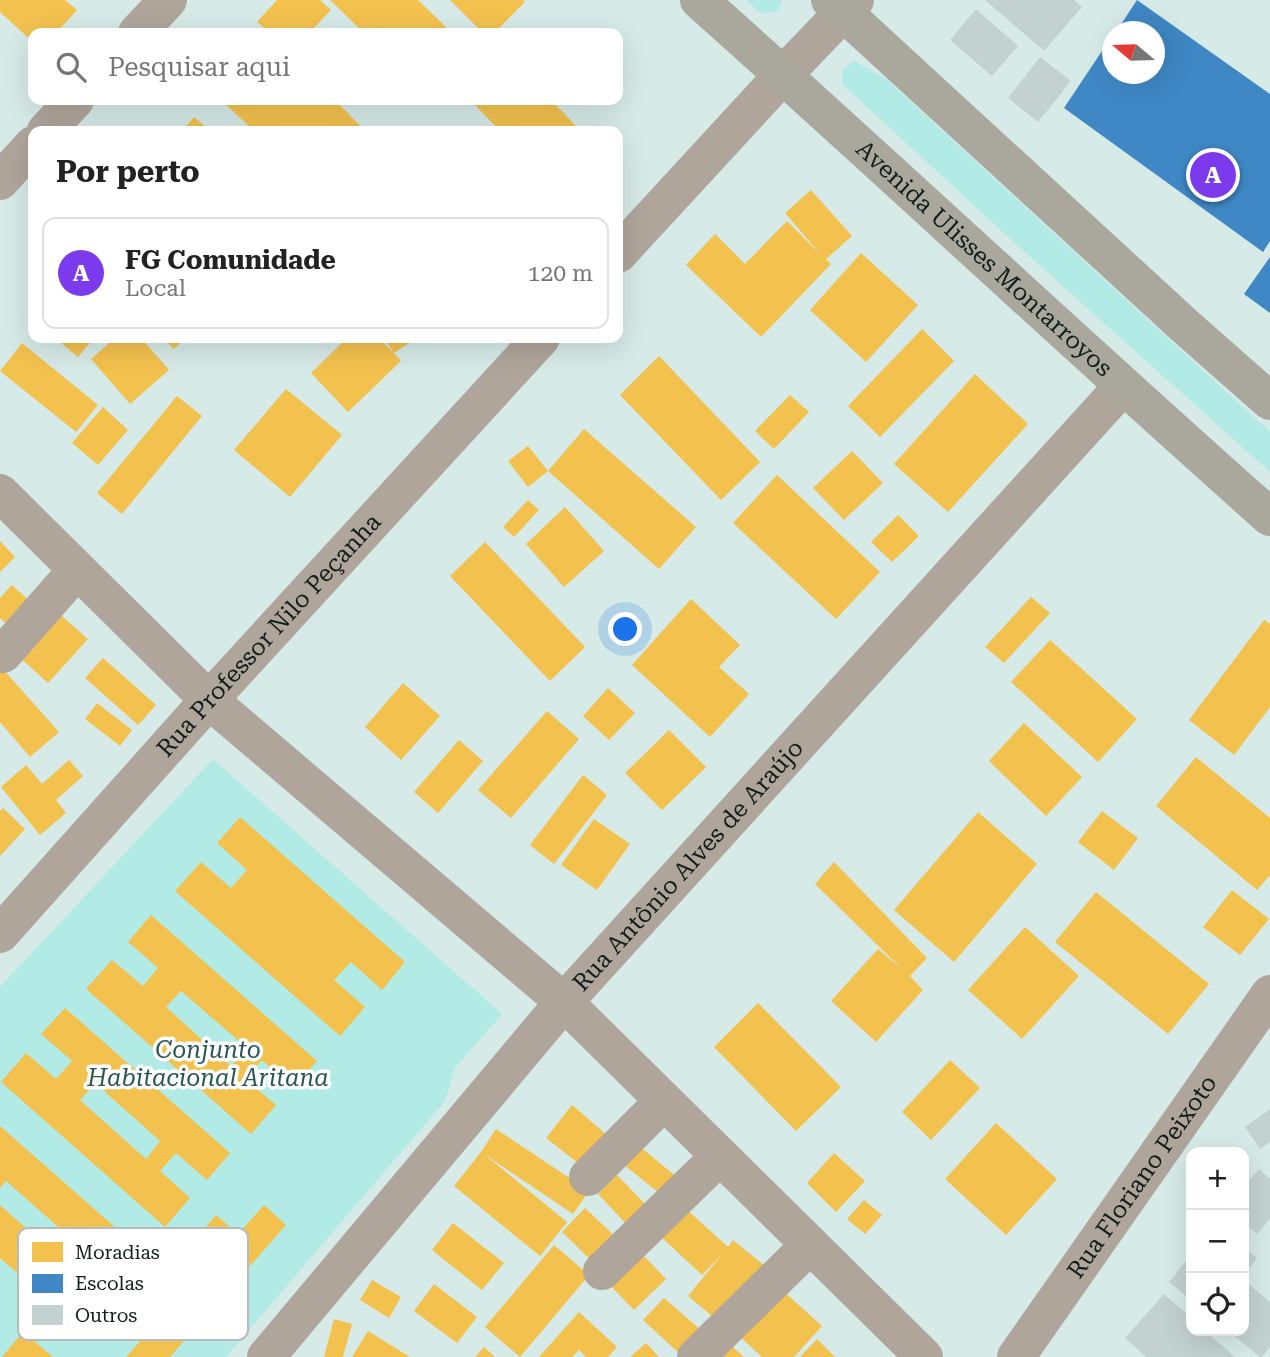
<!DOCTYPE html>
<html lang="pt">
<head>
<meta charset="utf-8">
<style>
	body { margin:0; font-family:"Roboto Serif",serif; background:#f6f6f6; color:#222 }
	.controls { position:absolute; right:21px; bottom:21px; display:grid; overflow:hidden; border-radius:14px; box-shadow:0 7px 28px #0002 }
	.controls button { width:63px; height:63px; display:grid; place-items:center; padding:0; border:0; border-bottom:2px solid #e0e0e0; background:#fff; color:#222; font:35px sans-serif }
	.compass { position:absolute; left:1102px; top:21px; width:63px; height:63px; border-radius:50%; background:#fff; box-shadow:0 7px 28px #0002; rotate:289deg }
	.you { position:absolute; left:626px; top:630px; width:24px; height:24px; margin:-18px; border:5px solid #fff; border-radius:50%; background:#1a73e8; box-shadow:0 0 0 10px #1a73e833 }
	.badge { display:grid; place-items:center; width:46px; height:46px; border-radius:50%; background:#7c3aed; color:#fff; font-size:23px; font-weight:700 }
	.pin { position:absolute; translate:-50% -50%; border:4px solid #fff; box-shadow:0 2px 7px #0006 }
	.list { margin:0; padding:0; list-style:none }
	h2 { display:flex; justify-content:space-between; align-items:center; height:91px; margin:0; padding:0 28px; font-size:30px }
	h2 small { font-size:23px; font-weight:400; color:#767676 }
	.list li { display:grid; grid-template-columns:46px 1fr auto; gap:21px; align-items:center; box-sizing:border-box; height:112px; margin:0 14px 14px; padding:0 14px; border:2px solid #e0e0e0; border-radius:14px }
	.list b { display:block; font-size:26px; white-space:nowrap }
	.list p { margin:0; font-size:23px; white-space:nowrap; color:#767676 }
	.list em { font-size:23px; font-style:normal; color:#767676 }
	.icon { flex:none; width:38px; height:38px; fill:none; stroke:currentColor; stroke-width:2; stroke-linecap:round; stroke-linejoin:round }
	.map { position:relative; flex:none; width:1270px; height:1357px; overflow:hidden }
	.search { position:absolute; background:#fff; box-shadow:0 7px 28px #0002; left:28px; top:28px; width:595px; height:77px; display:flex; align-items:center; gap:18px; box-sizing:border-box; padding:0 24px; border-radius:14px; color:#767676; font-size:26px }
	.panel { position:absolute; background:#fff; box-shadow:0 7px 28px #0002; left:28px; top:126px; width:595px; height:217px; border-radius:14px }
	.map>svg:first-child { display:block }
</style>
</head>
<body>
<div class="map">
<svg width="1270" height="1357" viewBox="0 0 1270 1357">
	<rect width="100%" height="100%" fill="#d6eae8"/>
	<path fill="#b2ebe6" d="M746 0H782V1L778 11 762 14Z
		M854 61 885 78 1270 432V472L1019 247 842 84V70Z
		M213 759 502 1014 455 1068 445 1101 226 1357H0V987Z"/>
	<path fill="#f2c14e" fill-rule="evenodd" d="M0 0H65L77 10 56 33H33V42L0 12Z
		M277 0H320L331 10 309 33H270L257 22Z
		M330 0H418L452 33H364Z
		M450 0H523L525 2 494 33H483Z
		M221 100H335L365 131H254Z
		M470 100H551L581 131H500Z
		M194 117 211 131H182Z
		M811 190 852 236 826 259 831 264 761 337 686 265 715 234 745 264 787 221 821 255 785 213Z
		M861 253 918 305 866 362 810 310Z
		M922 329 954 361 880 437 848 406Z
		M55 338H94L78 357Z
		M115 338H141L169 370 130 404 91 359Z
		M163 338H186L174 349Z
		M347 338H379L394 353 384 338H417L394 353 401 361 348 412 311 373Z
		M22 343 98 405 76 432 0 371Z
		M659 356 760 462 721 500 620 395Z
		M975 374 1028 424 948 512 894 464Z
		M286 389 342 435 290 497 234 450Z
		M790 395 809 412 774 449 755 431Z
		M177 396 202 416 122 514 97 493Z
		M103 407 128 430 98 465 72 443Z
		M584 429 696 527 659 569 548 471Z
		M528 446 548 471 528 487 508 461Z
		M852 451 883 483 844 520 813 488Z
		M777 475 880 572 836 619 733 523Z
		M528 500 539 510 514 537 503 527Z
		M565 507 604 551 564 587 526 544Z
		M898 515 919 536 892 562 871 542Z
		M0 541 15 557 0 572Z
		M485 542 585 647 550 681 450 576Z
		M12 585 34 605 12 629 0 618V598Z
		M1031 597 1050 613 1004 663 985 647Z
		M691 599 740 645 719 667 749 694 710 737 632 665Z
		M55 610 88 639 48 683 16 654Z
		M1264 620 1270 624V707L1234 755 1189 720Z
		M1050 640 1137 719 1098 762 1011 682Z
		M103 658 156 705 138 725 85 678Z
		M0 666 59 732 30 757 0 722Z
		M403 683 440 716 401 760 365 727Z
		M608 688 635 713 609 740 583 716Z
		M97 703 132 730 120 746 85 719Z
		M547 711 579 739 511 818 478 790Z
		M1024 723 1082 777 1046 816 989 761Z
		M669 730 706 767 662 810 625 773Z
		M459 740 483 761 438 813 414 792Z
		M1196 757 1270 818V875L1257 890 1156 806Z
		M69 760 83 776 56 800 66 813 40 835 1 787 26 765 42 784Z
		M583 775 607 795 554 864 530 845Z
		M3 808 25 829 0 856V811Z
		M1102 811 1138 838 1114 870 1078 842Z
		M978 812 1037 864 954 962 894 910Z
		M240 817 405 962 382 990 351 962 334 980 365 1007 340 1036 175 891 201 862 231 888 247 870 217 843Z
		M594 819 630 844 597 890 561 865Z
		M834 862 927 958 910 976 923 990 876 1042 831 1001 878 949 902 969 815 884Z
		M1232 890 1269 919 1240 955 1203 927Z
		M1096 892 1209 984 1168 1034 1055 942Z
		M151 915 317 1061 293 1088 262 1060 245 1079 276 1105 251 1134 86 989 112 960 143 986 158 968 128 942ZM181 991 247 1048 231 1066 166 1007Z
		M1025 927 1079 976 1022 1039 968 990Z
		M758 1003 841 1087 796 1131 714 1047Z
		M65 1008 230 1153 207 1180 176 1153 160 1171 190 1198 165 1227 1 1082 26 1053 56 1079 72 1061 41 1034ZM95 1083 160 1141 146 1159 80 1100Z
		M950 1060 980 1088 931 1140 902 1112Z
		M572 1105 608 1136 583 1167 546 1138Z
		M996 1123 1057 1179 1006 1235 945 1179Z
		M0 1126 142 1251 118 1278 87 1250 70 1268 101 1295 76 1324 0 1258V1205L56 1255 72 1239 6 1181 0 1188Z
		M496 1129 589 1191 573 1214 484 1154 567 1222 540 1256 454 1186 481 1152Z
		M638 1145 679 1179 664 1197 623 1164Z
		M834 1153 865 1181 836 1212 807 1183Z
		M617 1175 652 1211 632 1230 598 1194Z
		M864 1200 882 1215 865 1234 847 1219Z
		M264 1205 286 1225 170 1357H126L145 1336 125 1319 136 1306 156 1324 219 1254 199 1235 216 1215 238 1234Z
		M684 1207 728 1247 733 1240 770 1270 724 1326 688 1296 723 1253 702 1275 659 1235Z
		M585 1208 620 1241 597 1266 562 1232Z
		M453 1223 504 1263 482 1290 432 1250Z
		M554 1245 589 1275 520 1357 485 1327Z
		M638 1250 666 1279 634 1310 606 1281Z
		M372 1280 401 1297 389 1318 360 1300Z
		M434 1284 477 1317 457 1343 414 1311Z
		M780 1288 822 1326 794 1357H762L738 1335Z
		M664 1298 702 1331 681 1355 643 1320Z
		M579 1312 617 1347 608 1357H586L579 1350 572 1357H539Z
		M334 1319 352 1324 343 1357H324Z
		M368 1331 410 1357H352Z
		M23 1332 53 1357H2Z
		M817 1339 835 1357H800Z
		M726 1341 744 1357H712Z
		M646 1343 659 1357H630Z
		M484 1347 495 1357H475Z"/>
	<path fill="#3f88c5" d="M1137 0 1270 94V241L1263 252 1064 108 1112 36V74H1154V32H1116Z
		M1270 257V313L1244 294Z"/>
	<path fill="#c3d2d0" d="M985 0H1074L1082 7 1044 51Z
		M976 9 1018 46 992 76 950 40Z
		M1040 57 1071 81 1038 122 1008 98Z
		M1270 1109V1142L1260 1149 1245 1127Z
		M1259 1169 1270 1179V1218L1257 1234 1244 1223V1187Z
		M1244 1247 1257 1258 1244 1275Z
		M1191 1255V1300L1169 1282Z
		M1244 1280 1270 1302V1347L1262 1357H1260L1228 1331H1244Z
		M1164 1294 1191 1318V1331H1205L1235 1357H1146L1125 1338Z"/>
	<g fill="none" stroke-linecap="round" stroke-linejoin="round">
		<g stroke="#afa59b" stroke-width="38">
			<path d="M137 33 168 0"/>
			<path d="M46 131 75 100"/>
			<path d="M0 181 33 145"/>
			<path d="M618 254 783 75 855 0"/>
			<path d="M0 493 209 700 564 1002 924 1357"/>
			<path d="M3 654 77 570"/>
			<path id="s1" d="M0 934 209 700 541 338"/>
			<path d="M588 1177 664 1101"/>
			<path d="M602 1271 720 1156"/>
			<path id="s2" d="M266 1357 564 1002 1123 386"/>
			<path d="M696 1357 810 1245"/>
			<path id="s3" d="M1016 1357 1270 994"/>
		</g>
		<g stroke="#aaa79d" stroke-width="38">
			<path id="s4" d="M699 0C891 171 1078 347 1270 517"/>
			<path d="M830 0 1186 327 1270 401"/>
		</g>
	</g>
	<g text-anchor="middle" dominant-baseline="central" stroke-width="7" stroke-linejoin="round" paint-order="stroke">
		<g font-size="24" fill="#101e1c" stroke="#fff">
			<text stroke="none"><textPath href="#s4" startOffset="385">Avenida Ulisses Montarroyos</textPath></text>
			<text stroke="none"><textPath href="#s1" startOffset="402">Rua Professor Nilo Peçanha</textPath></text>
			<text stroke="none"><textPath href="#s2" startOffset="648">Rua Antônio Alves de Araújo</textPath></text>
			<text stroke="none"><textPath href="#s3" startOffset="220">Rua Floriano Peixoto</textPath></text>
		</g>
		<g font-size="24" font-style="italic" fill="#295753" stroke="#fff">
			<text x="208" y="1050">Conjunto<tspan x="208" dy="28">Habitacional Aritana</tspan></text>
		</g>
	</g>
	<rect x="18" y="1228" width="230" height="112" rx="10" fill="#fff" stroke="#b7bcbb" stroke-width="2"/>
	<rect x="32" y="1242" width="31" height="20" fill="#f2c14e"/>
	<rect x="32" y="1274" width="31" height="19" fill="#3f88c5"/>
	<rect x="32" y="1305" width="31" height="20" fill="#c3d2d0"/>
	<g font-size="19" fill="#101e1c">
		<text x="75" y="1259">Moradias</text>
		<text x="75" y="1290">Escolas</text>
		<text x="75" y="1322">Outros</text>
	</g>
</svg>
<div class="controls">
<button>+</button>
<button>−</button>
<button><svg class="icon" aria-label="locate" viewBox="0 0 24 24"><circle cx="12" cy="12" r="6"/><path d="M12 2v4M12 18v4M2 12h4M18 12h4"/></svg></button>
</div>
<svg class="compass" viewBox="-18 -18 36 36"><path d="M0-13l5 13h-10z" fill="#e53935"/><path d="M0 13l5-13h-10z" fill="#767676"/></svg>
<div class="you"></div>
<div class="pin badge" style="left:1213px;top:175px">A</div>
<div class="search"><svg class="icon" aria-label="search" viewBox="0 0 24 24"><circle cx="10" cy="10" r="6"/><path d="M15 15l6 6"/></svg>Pesquisar aqui</div>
<section class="panel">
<h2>Por perto<small></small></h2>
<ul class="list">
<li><span class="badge">A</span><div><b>FG Comunidade</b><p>Local</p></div><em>120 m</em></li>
</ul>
</section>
</div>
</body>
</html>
